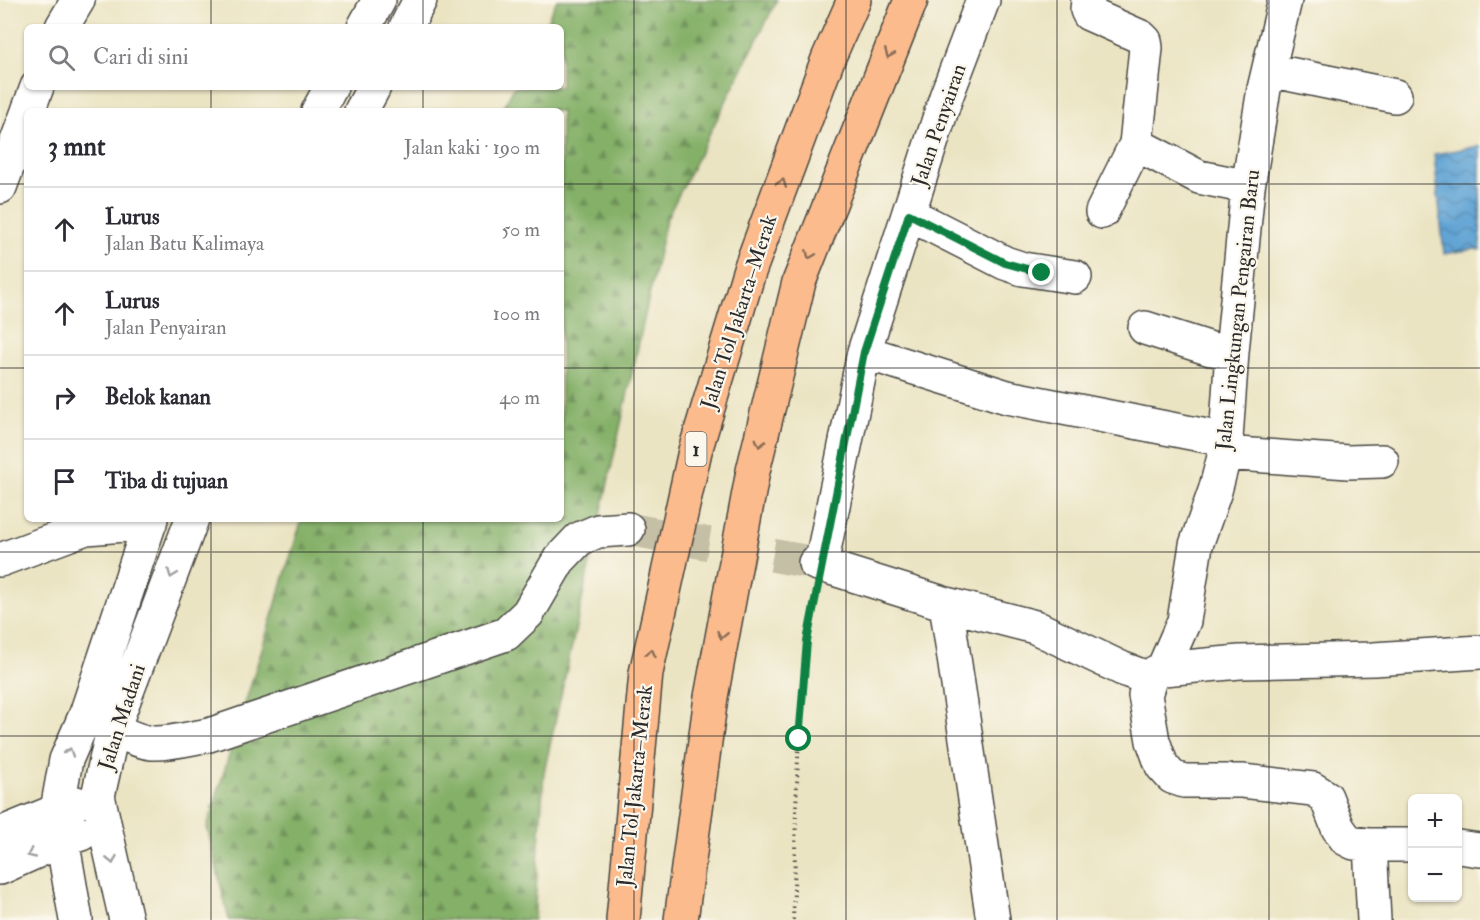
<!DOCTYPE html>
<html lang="id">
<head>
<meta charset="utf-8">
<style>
	body { margin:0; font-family:"IM FELL Double Pica",serif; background:#f7f7f7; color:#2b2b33 }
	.controls { position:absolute; right:18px; bottom:18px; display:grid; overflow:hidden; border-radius:9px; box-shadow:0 2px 4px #0004 }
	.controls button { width:54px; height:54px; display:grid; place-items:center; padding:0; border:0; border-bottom:2px solid #e1e1e2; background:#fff; color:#2b2b33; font:30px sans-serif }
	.stop { position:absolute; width:18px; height:18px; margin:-14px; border:4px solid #0b8043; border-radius:50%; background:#fff }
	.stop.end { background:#0b8043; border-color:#fff; box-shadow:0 2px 6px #0008 }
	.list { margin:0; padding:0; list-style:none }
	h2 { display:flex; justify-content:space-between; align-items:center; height:78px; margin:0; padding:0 24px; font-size:26px }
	h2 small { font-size:20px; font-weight:400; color:#7c7c81 }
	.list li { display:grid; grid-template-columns:39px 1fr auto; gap:18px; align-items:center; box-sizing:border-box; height:84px; padding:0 24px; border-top:2px solid #e1e1e2 }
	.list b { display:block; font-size:22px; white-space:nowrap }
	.list p { margin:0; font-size:20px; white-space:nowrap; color:#7c7c81 }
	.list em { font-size:20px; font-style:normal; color:#7c7c81 }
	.icon { flex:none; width:33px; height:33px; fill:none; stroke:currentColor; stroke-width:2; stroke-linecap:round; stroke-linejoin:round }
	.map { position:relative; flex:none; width:1480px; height:920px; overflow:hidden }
	.search { position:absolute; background:#fff; box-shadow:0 2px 4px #0004; left:24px; top:24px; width:540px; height:66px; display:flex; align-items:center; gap:15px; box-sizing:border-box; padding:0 21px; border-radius:9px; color:#7c7c81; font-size:22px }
	.panel { position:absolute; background:#fff; box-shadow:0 2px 4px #0004; left:24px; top:108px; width:540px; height:414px; border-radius:9px }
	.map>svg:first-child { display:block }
</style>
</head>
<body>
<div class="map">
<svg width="1480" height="920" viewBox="0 0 1480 920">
	<defs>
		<pattern id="forest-firs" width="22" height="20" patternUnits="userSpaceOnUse" patternTransform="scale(1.5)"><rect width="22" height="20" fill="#84b068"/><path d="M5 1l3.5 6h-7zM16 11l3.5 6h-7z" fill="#6c8f56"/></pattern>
		<pattern id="water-waves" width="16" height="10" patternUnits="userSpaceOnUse" patternTransform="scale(1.5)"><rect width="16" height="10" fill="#62a4d5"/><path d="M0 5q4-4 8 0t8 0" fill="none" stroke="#5186ad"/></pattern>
	</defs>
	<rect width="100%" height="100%" fill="#fbf7ec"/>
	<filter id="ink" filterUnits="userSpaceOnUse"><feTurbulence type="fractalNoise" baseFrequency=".0167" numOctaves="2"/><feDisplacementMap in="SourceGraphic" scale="12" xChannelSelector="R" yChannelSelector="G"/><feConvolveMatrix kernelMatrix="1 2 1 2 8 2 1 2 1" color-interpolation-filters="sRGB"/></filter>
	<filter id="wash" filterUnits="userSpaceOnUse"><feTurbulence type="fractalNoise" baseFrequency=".008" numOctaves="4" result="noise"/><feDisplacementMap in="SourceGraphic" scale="24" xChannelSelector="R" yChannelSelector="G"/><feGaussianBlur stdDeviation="1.35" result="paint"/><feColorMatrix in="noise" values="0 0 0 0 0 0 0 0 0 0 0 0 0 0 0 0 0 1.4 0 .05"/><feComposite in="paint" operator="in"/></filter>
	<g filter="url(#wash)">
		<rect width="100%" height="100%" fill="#ebe4c3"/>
		<path fill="url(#forest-firs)" stroke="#586e4a" stroke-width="1.5" d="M557 0H777L666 220 544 772 534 920H229L207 827 302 519H561V111H502L514 87H561V27H544Z"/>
		<path fill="url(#water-waves)" stroke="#466880" stroke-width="1.5" d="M1480 146V250L1473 249 1444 254 1434 154Z"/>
	</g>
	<g filter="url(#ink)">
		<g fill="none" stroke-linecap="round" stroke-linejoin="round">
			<path stroke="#c5bfa5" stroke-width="33" stroke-dasharray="33 16" stroke-linecap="butt" d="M628 529 815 563"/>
			<defs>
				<path id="minor" d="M1088 0 1087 10 1089 14 1141 37 1145 41 1146 48 1136 144 1102 212
					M62 27 78 0
					M364 27 379 0
					M406 27 420 0
					M1269 70 1395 96
					M28 111 37 87
					M318 111 331 87
					M361 111 374 87
					M1136 144 1199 177 1248 187
					M0 187 27 114
					M909 214 1005 263 1023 269 1075 277
					M1145 328 1211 349 1232 352
					M864 352 1007 397 1227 440
					M1225 453 1348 462 1382 461
					M0 560 86 528 150 523
					M815 563 946 604 1035 627 1123 669 1150 679 1145 695 1153 741 1162 766 1172 777 1184 781H1242L1313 789 1326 797 1338 828 1346 839 1354 843 1370 845H1412
					M821 565 864 352 946 97 983 0
					M946 604 993 920
					M1163 669 1240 662 1374 659 1480 652
					M1150 679 1156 672 1163 669 1184 621 1196 545 1215 491 1225 453 1232 352 1248 187 1264 89 1285 0
					M86 714C103 724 132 741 152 743 170 744 191 738 209 735L506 634 528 613 559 560 579 539 598 531 628 529
					M0 834 76 803
					M1370 845 1374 920
					M1458 847 1480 850
					M0 868 62 840 81 834
					M76 920 57 810 66 760 86 714 151 519
					M126 920 98 796 113 729 192 519"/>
				<path id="highway" d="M623 920 646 673 695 451 749 272 828 59 854 0
					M681 920 711 697 753 471 799 282 911 0"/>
			</defs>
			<use href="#minor" stroke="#484742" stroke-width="36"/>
			<use href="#highway" stroke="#484742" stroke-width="36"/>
			<path stroke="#484742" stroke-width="4" stroke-dasharray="1.5 4.5" stroke-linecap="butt" d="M793 920C797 811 795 700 816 592"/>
			<use href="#minor" stroke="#fff" stroke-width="33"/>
			<use href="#highway" stroke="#fbbb8c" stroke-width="33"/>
		</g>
		<defs><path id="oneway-chevron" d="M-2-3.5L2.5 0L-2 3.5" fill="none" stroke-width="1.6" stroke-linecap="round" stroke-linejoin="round" transform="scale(1.5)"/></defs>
		<g stroke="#896c57">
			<use href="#oneway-chevron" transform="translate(889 54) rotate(112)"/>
			<use href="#oneway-chevron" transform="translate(782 183) rotate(-70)"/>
			<use href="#oneway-chevron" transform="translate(810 255) rotate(112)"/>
			<use href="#oneway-chevron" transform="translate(760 443) rotate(104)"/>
			<use href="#oneway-chevron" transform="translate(722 635) rotate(101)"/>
			<use href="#oneway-chevron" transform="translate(651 653) rotate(-78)"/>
		</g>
		<g stroke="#a0a0a0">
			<use href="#oneway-chevron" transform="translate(172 574) rotate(111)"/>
			<use href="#oneway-chevron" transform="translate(69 752) rotate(-71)"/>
			<use href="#oneway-chevron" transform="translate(31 854) rotate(155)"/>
			<use href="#oneway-chevron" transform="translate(112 860) rotate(77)"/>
		</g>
	</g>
	<g fill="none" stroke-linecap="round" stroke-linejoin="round" filter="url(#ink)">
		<path stroke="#0b8043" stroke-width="8" d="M799 739 807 641 864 352 909 214 1005 263 1042 273"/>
	</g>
	<path fill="none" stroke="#2b2b2b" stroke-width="1.5" stroke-opacity="0.55" d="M211 0V27M423 0V27M634 0V920M846 0V920M1057 0V920M1269 0V920M211 87V111M423 87V111M0 184H27M561 184H1480M0 368H27M561 368H1480M211 519V920M423 519V920M0 552H1480M0 736H1480"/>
	<g text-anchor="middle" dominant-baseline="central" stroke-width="4.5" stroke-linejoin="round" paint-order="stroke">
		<rect fill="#fbf7ec" stroke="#696865" stroke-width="1.5" x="685.5" y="432" width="21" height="34" rx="4.5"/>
		<g font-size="20" font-weight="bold" fill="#2b2b2b">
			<text x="696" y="449">1</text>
		</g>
		<g font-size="21" fill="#2b2b2b" stroke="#fbf7ec">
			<text transform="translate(939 125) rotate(-71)">Jalan Penyairan</text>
			<text transform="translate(1238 310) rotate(-84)">Jalan Lingkungan Pengairan Baru</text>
			<text transform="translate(739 312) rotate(-72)">Jalan Tol Jakarta–Merak</text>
			<text transform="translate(122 717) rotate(-72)">Jalan Madani</text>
			<text transform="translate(635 786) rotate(-84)">Jalan Tol Jakarta–Merak</text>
		</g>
	</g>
</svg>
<div class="controls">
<button>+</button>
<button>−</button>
</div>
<div class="stop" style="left:799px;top:739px"></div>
<div class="stop end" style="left:1042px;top:273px"></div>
<div class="search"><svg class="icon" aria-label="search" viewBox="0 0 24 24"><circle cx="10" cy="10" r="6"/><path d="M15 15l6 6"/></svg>Cari di sini</div>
<section class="panel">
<h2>3 mnt<small>Jalan kaki · 190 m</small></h2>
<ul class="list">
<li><svg class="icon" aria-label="ahead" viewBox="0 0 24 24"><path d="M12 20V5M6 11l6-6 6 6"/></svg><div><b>Lurus</b><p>Jalan Batu Kalimaya</p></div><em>50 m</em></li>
<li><svg class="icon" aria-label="ahead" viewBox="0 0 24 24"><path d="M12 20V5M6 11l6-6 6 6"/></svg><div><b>Lurus</b><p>Jalan Penyairan</p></div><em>100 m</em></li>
<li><svg class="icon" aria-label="right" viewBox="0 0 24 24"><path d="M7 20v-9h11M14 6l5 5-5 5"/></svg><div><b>Belok kanan</b></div><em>40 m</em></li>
<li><svg class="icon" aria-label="arrive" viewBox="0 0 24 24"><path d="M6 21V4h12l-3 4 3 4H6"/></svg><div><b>Tiba di tujuan</b></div></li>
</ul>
</section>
</div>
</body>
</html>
